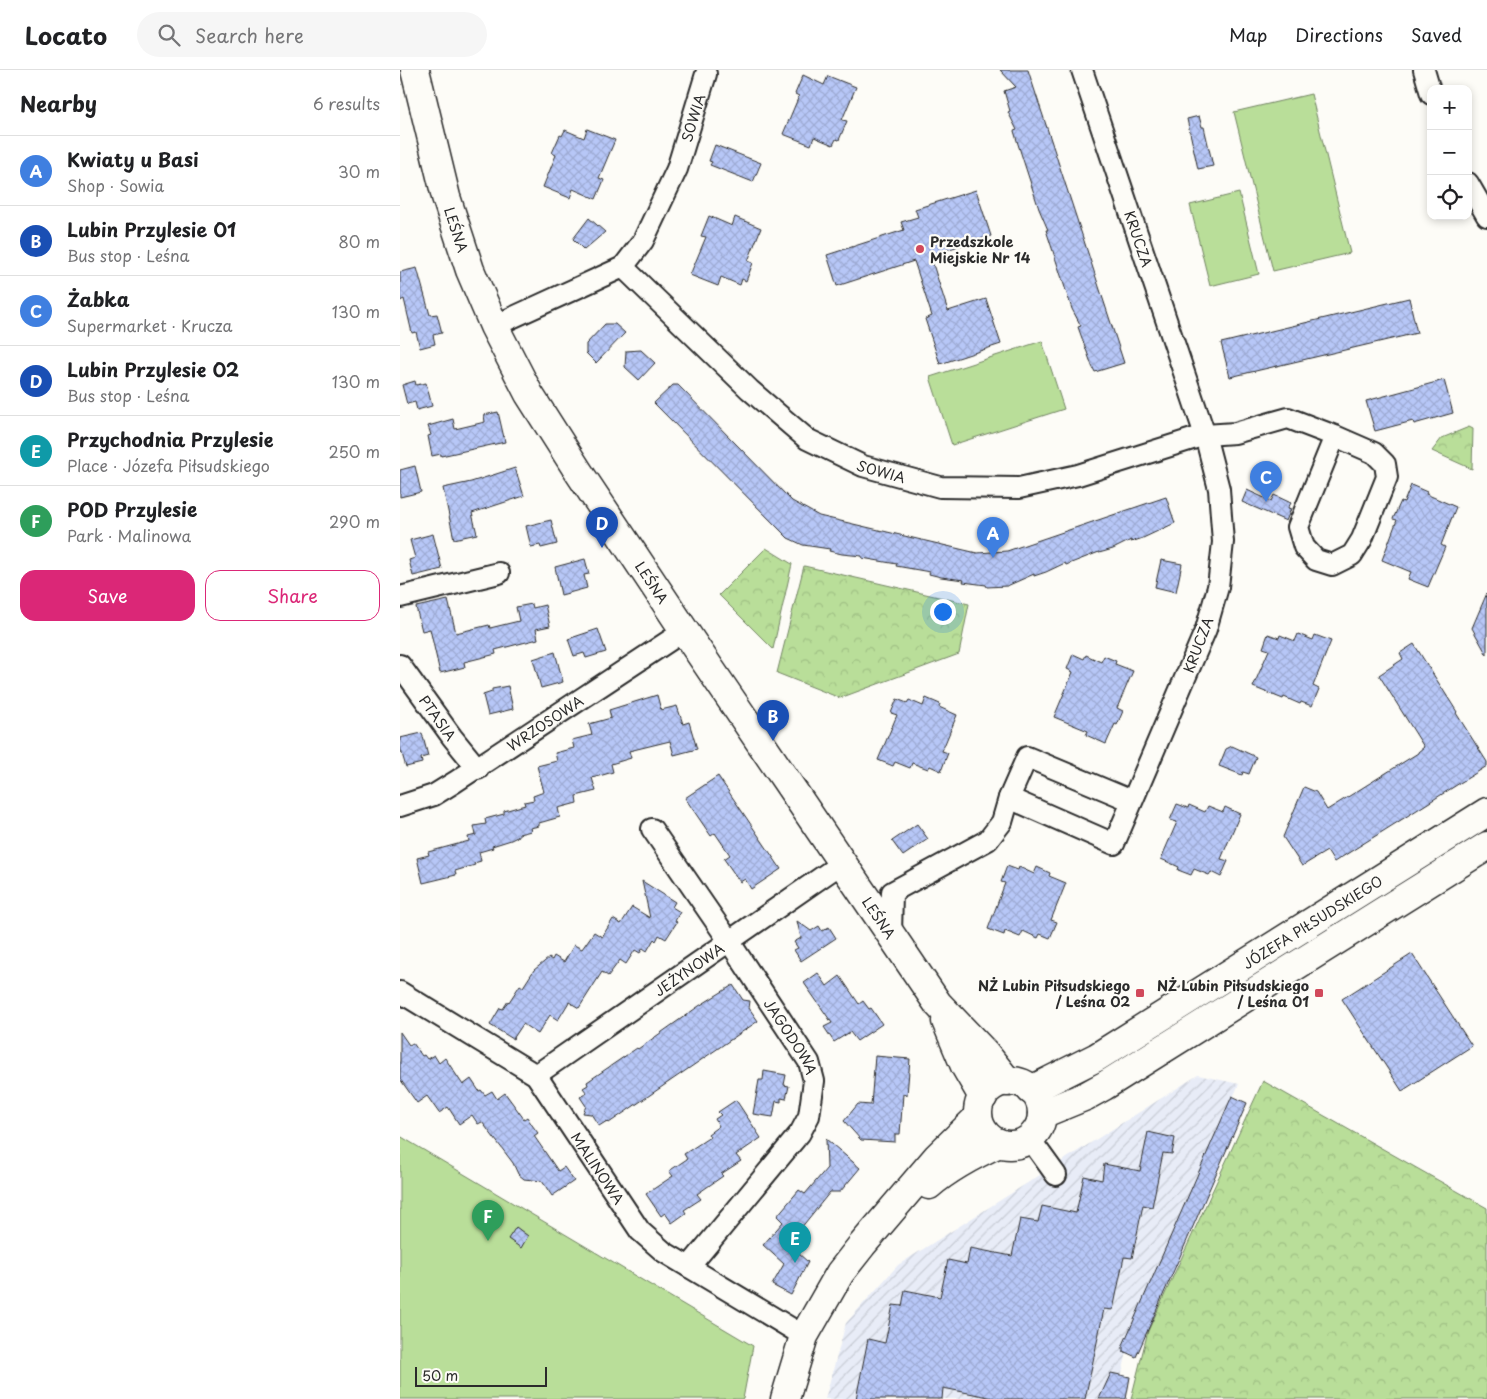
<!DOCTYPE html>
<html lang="en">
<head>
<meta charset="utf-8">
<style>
	body { margin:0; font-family:"Playpen Sans",sans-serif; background:#f6f6f6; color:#202124 }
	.controls { position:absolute; right:15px; top:15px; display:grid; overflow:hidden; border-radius:10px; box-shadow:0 2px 8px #0003 }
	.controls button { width:45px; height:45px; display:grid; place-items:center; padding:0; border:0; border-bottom:1px solid #e0e0e0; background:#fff; color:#202124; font:25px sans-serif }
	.scale { position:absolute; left:15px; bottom:12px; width:132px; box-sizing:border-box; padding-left:5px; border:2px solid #2b2b2b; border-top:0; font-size:14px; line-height:18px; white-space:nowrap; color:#2b2b2b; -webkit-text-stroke:4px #fdfcf7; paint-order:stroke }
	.you { position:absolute; left:542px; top:541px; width:18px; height:18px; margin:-12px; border:4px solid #fff; border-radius:50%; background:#1a73e8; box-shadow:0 0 0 8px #1a73e833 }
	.badge { display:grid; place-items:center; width:32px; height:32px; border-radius:50%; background:#db2777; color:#fff; font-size:16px; font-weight:700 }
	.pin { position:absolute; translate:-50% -41px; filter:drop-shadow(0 1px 2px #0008) }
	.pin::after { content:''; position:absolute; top:26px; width:18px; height:15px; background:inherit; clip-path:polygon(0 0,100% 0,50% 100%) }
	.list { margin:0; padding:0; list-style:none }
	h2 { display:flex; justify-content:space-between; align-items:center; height:65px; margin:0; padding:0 20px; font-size:21px }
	h2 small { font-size:16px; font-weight:400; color:#757577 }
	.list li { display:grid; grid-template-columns:32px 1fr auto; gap:15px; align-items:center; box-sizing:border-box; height:70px; padding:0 20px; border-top:1px solid #e0e0e0 }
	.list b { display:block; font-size:19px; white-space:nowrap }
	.list p { margin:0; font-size:16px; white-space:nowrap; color:#757577 }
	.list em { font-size:16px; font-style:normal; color:#757577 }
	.actions { display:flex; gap:10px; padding:15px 20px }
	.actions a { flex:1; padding:11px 0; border:1px solid #db2777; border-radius:15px; text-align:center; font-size:18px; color:#db2777 }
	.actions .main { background:#db2777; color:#fff }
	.icon { flex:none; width:28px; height:28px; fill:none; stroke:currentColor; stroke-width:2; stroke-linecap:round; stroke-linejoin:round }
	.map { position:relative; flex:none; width:1087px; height:1329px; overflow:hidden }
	header { display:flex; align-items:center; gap:30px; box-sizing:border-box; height:70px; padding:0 25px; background:#fff; border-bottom:1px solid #e0e0e0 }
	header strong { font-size:24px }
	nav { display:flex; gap:28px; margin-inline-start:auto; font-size:18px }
	.search { width:350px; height:45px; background:#f6f6f6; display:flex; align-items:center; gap:12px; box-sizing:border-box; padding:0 18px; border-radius:28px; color:#757577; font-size:19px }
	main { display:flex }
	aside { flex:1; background:#fff }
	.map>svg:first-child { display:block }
</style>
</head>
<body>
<header>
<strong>Locato</strong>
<div class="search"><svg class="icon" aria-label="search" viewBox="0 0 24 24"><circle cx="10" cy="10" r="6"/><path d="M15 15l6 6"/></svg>Search here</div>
<nav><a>Map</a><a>Directions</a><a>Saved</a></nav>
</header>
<main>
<aside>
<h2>Nearby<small>6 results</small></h2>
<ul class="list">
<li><span class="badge" style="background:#3f7fe0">A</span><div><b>Kwiaty u Basi</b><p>Shop · Sowia</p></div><em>30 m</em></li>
<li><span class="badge" style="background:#1a4fb4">B</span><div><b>Lubin Przylesie 01</b><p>Bus stop · Leśna</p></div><em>80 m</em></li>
<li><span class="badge" style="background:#3f7fe0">C</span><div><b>Żabka</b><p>Supermarket · Krucza</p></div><em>130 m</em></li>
<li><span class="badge" style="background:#1a4fb4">D</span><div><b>Lubin Przylesie 02</b><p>Bus stop · Leśna</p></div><em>130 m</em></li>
<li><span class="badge" style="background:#0f9aa8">E</span><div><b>Przychodnia Przylesie</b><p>Place · Józefa Piłsudskiego</p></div><em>250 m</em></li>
<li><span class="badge" style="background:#2e9e5b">F</span><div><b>POD Przylesie</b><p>Park · Malinowa</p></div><em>290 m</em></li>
</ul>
<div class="actions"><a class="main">Save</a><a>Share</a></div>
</aside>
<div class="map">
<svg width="1087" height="1329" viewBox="0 0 1087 1329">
	<defs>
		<pattern id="industrial-furrows" width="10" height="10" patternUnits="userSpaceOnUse" patternTransform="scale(1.25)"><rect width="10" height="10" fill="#e8ecf7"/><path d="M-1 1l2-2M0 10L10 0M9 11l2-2" fill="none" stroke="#c7cbd4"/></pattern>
		<pattern id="forest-crowns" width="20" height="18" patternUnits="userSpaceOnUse" patternTransform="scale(1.25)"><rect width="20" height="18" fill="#b9de99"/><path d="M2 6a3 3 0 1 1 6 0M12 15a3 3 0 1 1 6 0" fill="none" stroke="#9fbf84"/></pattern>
		<pattern id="building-cross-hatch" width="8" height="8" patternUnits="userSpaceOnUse" patternTransform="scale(1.25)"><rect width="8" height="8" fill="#b7c7f7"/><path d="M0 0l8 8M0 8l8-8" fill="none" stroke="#9eabd4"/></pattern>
	</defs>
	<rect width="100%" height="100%" fill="#fdfcf7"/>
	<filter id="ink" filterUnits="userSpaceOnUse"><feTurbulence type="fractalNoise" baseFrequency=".02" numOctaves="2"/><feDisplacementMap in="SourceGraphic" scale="10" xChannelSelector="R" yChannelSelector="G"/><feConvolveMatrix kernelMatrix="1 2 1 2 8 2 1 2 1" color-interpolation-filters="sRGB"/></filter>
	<g filter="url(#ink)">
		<path fill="url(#industrial-furrows)" d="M798 1005 839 1014 734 1252 716 1329H425L446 1253 498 1195Z"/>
		<path fill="url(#forest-crowns)" stroke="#728462" d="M1069 357 1073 359 1072 399 1032 381 1042 368Z
			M366 478 392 494 373 579 319 525Z
			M404 496 569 534 559 584 440 628 377 603Z
			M863 1011 1087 1138V1329H731L748 1261Z"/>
		<path fill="#b9de99" stroke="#728462" d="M911 24 950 183 873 201 834 42Z
			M839 123 859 204 810 216 790 135Z
			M642 271 664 339 552 375 530 307Z
			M0 1066 353 1276 343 1329H0Z"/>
		<path fill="url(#building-cross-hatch)" stroke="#2b2b2b" d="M600 0H628L724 293 695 302 692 296 678 257 681 256 672 239 646 160H648L639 139 618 74 614 61 617 60 608 42 610 41 604 21 616 17Z
			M403 5 424 15 428 6 456 17 442 50 447 51 439 70 436 69 433 75 414 67 411 75 383 64 399 26 395 24Z
			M799 46 802 57H804L813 96 798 99 787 49Z
			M187 59 215 70 199 108 204 110 196 129 173 119 170 128 143 117 156 85 152 83 160 65 162 66 165 60 184 68Z
			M315 75 361 93 353 112 310 95 312 92 309 91Z
			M576 120 591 166 530 185 548 241 586 229 601 274 540 294 525 249 532 246 514 191 437 216 427 185 504 160 501 152 518 147 515 139Z
			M309 146 332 156 335 147 361 158 348 191 353 193 346 211 342 209 340 215 321 207 318 216 290 205 306 167 301 166Z
			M189 148 205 162 184 180 173 169Z
			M17 198 30 245 37 244 42 263 33 265 35 274 20 278 16 262 12 263 4 229 0 231V202Z
			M1009 228 1017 263 830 307 821 273Z
			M205 254H215L225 263 196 293 186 283V274Z
			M241 280 255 293 239 310 225 297 226 281Z
			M1044 310 1053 343 1014 354 1013 351 975 361 966 331Z
			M15 311 16 315 26 313 32 336 17 340 15 332 7 334 2 315Z
			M273 315H278L392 431 419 446 577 483 607 481 766 427 775 453 743 468 731 472V470L713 479 699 483V482L666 495 665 493 646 502 634 506V504L607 516 587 517 586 515 563 512 564 510 541 507 529 504 530 502 496 496 497 494 462 488V486L442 484 429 481 430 479 403 475 388 468 254 333Z
			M98 342 105 372 41 386V384L32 386 28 366 31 365 28 356 53 349 55 359 85 352 84 345Z
			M15 396 21 422 0 427V400Z
			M115 398 124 426 72 443 77 464 54 469 43 418 71 412Z
			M1011 415 1027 422 1026 424 1056 437 1041 475 1045 477 1028 517 1008 509 1011 502 982 490 997 450 993 449 1001 431 1004 432Z
			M847 420 871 431 874 425 891 433 888 438 891 439 886 451 842 432Z
			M151 450 157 474 141 478 140 475 131 477 126 456Z
			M33 464 42 499 13 506 9 490 15 488 10 470Z
			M185 489 189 504 184 505 187 518 161 525 155 497Z
			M761 490 782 494 776 522 755 517Z
			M1087 523V585L1072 558Z
			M48 530 56 563 89 555 90 558 119 551 116 537 132 534 133 538 145 535 150 556 136 559 138 569 95 580 96 584 64 592 65 597 40 603 30 559 22 561 16 537Z
			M198 559 206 582 186 588 184 583 174 586 168 569Z
			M868 564 879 568 880 565 895 571 898 564 913 570 915 565 931 571 913 616 919 619 912 636 901 632 900 634 884 627 883 629 853 617 869 580 863 578Z
			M1014 574 1057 642 1056 643 1087 692V696L934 792 927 781 902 796 883 767 904 717 916 722 927 740 1018 683V682L1024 677 979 605 1003 589 1000 583Z
			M155 582 163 612 141 618 133 589Z
			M673 584 684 589 686 585 701 592 704 586 716 591 715 594 733 601 717 638 723 641 717 655 715 654 706 674 686 665 688 661 654 647 673 602 667 599Z
			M108 616 113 639 88 645 83 625 92 622V619Z
			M257 625 261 640 277 636 283 654 289 652 297 679 274 685 270 671 229 681 231 688 211 694 213 702 192 708 196 721 176 726 177 733 158 738 160 747 139 753V756L130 758 131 761 119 764V766L111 770 92 776 93 778 79 782 81 791 74 793 75 795 55 801 56 805 23 813 17 788 29 785 28 782 69 771 68 767 76 765 74 756 86 754 85 749 104 744V741L125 735 124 732 134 730 133 726 144 722 137 696 157 691 155 683 174 678 172 670 192 665 189 654 211 648 209 640Z
			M526 628 540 634 539 637 557 645 542 681 548 683 541 701 530 696 528 699 512 693 510 698 495 692 493 696 478 690 497 645 491 643 497 629 507 633 509 630 523 636Z
			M22 663 28 686 21 688 22 693 6 697 0 677V668Z
			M832 676 856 687 849 704 843 702 842 705 819 696 826 679Z
			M318 706 381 799 351 819 345 809 340 812 324 789 330 785 315 763 311 766 285 728Z
			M777 734 788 738 789 735 805 742 808 736 823 742 825 737 840 744 821 789 828 791 821 807 811 802 809 805 794 799 791 805 778 800 779 797 761 789 777 752 770 750Z
			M517 754 528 769 503 786 492 771Z
			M607 796 618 800 619 797 634 804 637 797 650 803 649 806 666 813 651 850 657 852 650 868 640 864 638 868 623 861 620 867 605 861 604 865 588 859 605 813 601 812Z
			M242 811 275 832 272 837 280 842 275 851 277 852 266 869 259 865 256 871 254 869 247 881 243 878 240 883 235 880 226 894 220 890 208 906 202 902 179 938 169 932 158 950 150 945 138 964 123 954 113 969 90 955 100 938 103 939 108 931 109 932 120 915 123 917 134 900 149 888 152 890 154 886 164 892 174 875 182 879 194 862 202 867 213 849 221 854 232 837 250 848Z
			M397 851 411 861 419 856 422 861 429 857 436 868 401 891 394 880 398 878 394 872 401 868Z
			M1012 884 1072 976 1002 1021 942 929Z
			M418 903 427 916 440 906 459 934 463 931 469 939 471 938 482 954 457 971 450 962 434 972 424 957 432 953 404 913Z
			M333 915 343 930 350 931 349 938 358 951 209 1053 207 1051 199 1056 191 1044 183 1043 186 1036 180 1027 187 1023 183 1018 188 1015 187 1012 237 978 238 979 299 936Z
			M0 962 9 975 13 973 22 986 24 985 27 989 34 985 39 993 45 988 63 1015 71 1009 79 1021 81 1020 85 1025 92 1021 97 1029 105 1023 124 1049 127 1047 132 1055 138 1063 134 1066 158 1101 164 1097 174 1111 152 1126 142 1111 124 1109 118 1104 113 1093 82 1052 78 1054 72 1045 59 1054 48 1037 39 1043 27 1026 17 1033 0 1009Z
			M475 986 510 989 507 1025 503 1024 500 1064H495V1072L461 1070 444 1051 458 1034 471 1035Z
			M364 1001 386 1005 384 1015 389 1016 386 1029 381 1028V1032L376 1031 373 1047 353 1044 359 1010H363Z
			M832 1026 847 1033 736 1287 723 1281V1275Z
			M336 1030 361 1068 336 1085 341 1091 321 1104 323 1106 297 1124 301 1129 284 1140 286 1143 272 1153 265 1143 261 1146 246 1124 273 1106 269 1101 287 1089 284 1084 310 1067 308 1064 319 1056 315 1049 321 1045 318 1042Z
			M748 1062 775 1068 772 1084 763 1083 752 1137 743 1135 732 1188 724 1187 713 1240 704 1239 685 1329H599L543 1318 542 1329H456L468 1269 485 1273 493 1235 502 1236 505 1220 540 1227 548 1190 567 1194 570 1178 612 1186 620 1149 638 1152 642 1136 676 1143 684 1106 702 1110 704 1094 740 1101Z
			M426 1069 460 1098 440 1122H430L388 1174 408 1192 391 1225 372 1215 384 1194 363 1175 383 1152 377 1146 399 1120 405 1124 427 1098Z
			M116 1157 128 1166 121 1178 108 1169Z
			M711 1303 730 1307 726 1329H699Z"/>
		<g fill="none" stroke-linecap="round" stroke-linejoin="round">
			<defs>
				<g id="street">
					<path id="s1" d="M682 0 805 365 819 419 823 472 818 517 806 559 714 774 609 728 627 687 732 731"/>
					<path d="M1024 0 1031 24"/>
					<path d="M1068 113 1087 146"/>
					<path id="s2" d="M223 197 243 171 277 99 306 4"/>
					<path id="s3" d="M94 256 223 197 350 320 407 369 463 396 540 417 619 418 678 405 805 365 835 363 888 348 935 366 898 457 904 477 916 490 932 495 952 485 962 469 987 407 985 394 974 383 935 366"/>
					<path d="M0 527 99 503"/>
					<path id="s4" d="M0 595 52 667 78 699"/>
					<path id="s5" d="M0 736 34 725 55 712 284 561"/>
					<path id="s6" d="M252 759 329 871 409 992 414 1011 409 1046 400 1063 289 1197"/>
					<path d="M491 865 492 822 588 770 602 752 609 728"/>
					<path id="s7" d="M0 922 136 1005 240 1161 264 1182 404 1266"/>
					<path id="s8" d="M136 1005 442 793"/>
					<path d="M630 1069 656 1105"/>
				</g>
				<g id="secondary">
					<path id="s9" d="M15 0 46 127 70 200 94 256 129 324 178 401 292 572 538 934 585 983 608 1012"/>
					<path d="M546 951 565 996 583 1027"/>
					<circle cx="610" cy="1043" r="32"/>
					<path id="s10" d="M631 1020 697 987 1087 742"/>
					<path d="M642 1044 686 1026 704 1016 1087 776"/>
					<path d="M529 1115C550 1097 573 1085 599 1073"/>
					<path d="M385 1329 404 1266 440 1203 462 1175 537 1087 578 1047"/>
				</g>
			</defs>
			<use href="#street" stroke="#2b2b2b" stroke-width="24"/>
			<use href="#secondary" stroke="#2b2b2b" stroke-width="31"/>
			<use href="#street" stroke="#fdfcf7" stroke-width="20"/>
			<use href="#secondary" stroke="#fdfcf7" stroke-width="28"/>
		</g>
	</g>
	<g fill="#d1495b" stroke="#fdfcf7" stroke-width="2">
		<circle cx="520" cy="179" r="5"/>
		<rect x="735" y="918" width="10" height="10" rx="2.5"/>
		<rect x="914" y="918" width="10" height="10" rx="2.5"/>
	</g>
	<g text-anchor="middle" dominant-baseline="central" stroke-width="4.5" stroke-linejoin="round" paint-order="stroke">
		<g font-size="14" fill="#2b2b2b" stroke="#fdfcf7">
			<text stroke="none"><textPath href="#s2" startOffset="166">SOWIA</textPath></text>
			<text stroke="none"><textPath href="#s9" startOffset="165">LEŚNA</textPath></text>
			<text stroke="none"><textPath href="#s1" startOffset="178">KRUCZA</textPath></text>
			<text stroke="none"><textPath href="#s3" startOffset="475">SOWIA</textPath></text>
			<text stroke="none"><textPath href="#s9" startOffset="570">LEŚNA</textPath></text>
			<text transform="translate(798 575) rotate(-69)">KRUCZA</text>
			<text stroke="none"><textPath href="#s4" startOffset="65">PTASIA</textPath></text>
			<text stroke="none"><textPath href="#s5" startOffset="168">WRZOSOWA</textPath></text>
			<text stroke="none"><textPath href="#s9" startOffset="975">LEŚNA</textPath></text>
			<text stroke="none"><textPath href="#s10" startOffset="328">JÓZEFA PIŁSUDSKIEGO</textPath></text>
			<text stroke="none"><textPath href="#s8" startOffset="186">JEŻYNOWA</textPath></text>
			<text stroke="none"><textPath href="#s6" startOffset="250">JAGODOWA</textPath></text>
			<text stroke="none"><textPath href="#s7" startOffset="271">MALINOWA</textPath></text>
		</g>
		<g font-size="14" font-weight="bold" fill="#2b2b2b" stroke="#fdfcf7" text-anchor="end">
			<text x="530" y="171" text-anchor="start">Przedszkole<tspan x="530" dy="16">Miejskie Nr 14</tspan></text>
			<text x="730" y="915">NŻ Lubin Piłsudskiego<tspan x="730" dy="16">/ Leśna 02</tspan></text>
			<text x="909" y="915">NŻ Lubin Piłsudskiego<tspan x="909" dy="16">/ Leśna 01</tspan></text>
		</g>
	</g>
</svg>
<div class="controls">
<button>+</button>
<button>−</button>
<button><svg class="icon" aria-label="locate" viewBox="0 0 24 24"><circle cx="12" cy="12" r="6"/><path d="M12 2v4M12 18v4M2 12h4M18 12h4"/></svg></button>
</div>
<div class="scale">50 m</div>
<div class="you"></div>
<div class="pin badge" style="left:593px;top:488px;background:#3f7fe0">A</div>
<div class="pin badge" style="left:373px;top:671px;background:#1a4fb4">B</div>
<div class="pin badge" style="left:866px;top:432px;background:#3f7fe0">C</div>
<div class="pin badge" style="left:202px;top:478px;background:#1a4fb4">D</div>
<div class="pin badge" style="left:395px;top:1193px;background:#0f9aa8">E</div>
<div class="pin badge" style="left:88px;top:1171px;background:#2e9e5b">F</div>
</div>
</main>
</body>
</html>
